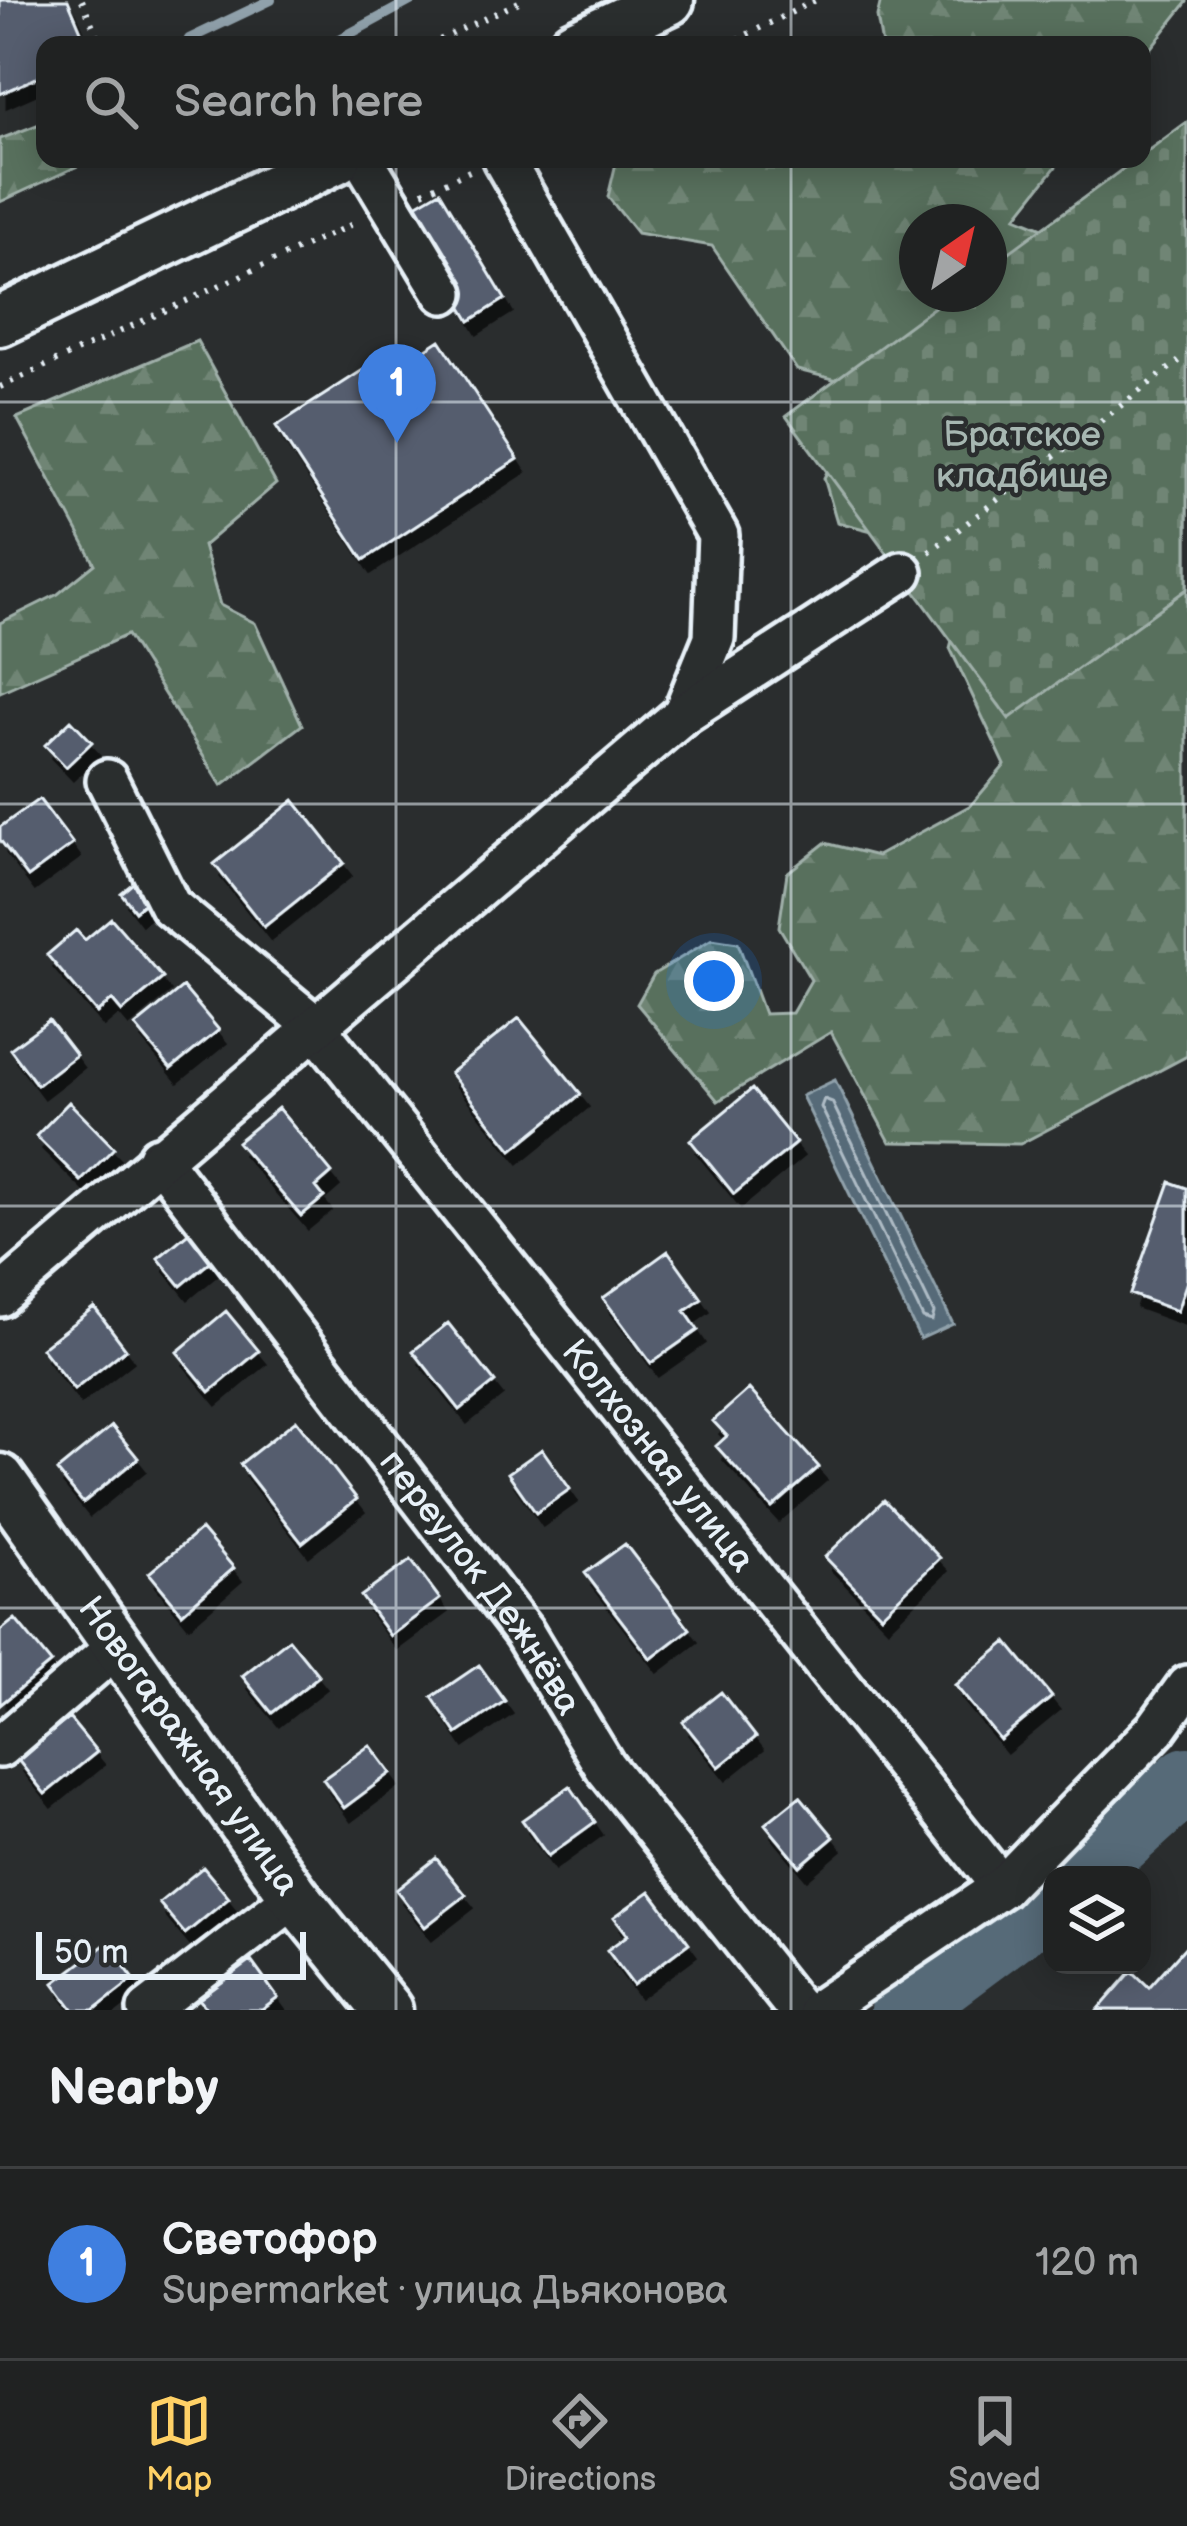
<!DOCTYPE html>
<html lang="en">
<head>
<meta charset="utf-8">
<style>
	body { margin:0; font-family:"Balsamiq Sans",sans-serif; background:#282a2a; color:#f1f3f6 }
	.controls { position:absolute; right:36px; bottom:36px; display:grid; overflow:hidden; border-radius:24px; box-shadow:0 6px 30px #0003 }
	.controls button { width:108px; height:108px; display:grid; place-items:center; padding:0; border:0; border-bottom:3px solid #3d3f40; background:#202222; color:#f1f3f6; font:60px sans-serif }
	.compass { position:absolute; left:899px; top:204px; width:108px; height:108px; border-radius:50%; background:#202222; box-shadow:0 6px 30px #0003; rotate:34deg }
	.scale { position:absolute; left:36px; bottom:30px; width:270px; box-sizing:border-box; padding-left:12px; border:6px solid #e8f1f8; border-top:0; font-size:33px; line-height:42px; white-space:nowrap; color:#e8f1f8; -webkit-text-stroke:9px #2a2d2e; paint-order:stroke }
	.you { position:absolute; left:714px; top:981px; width:42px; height:42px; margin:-30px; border:9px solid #fff; border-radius:50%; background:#1a73e8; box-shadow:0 0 0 18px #1a73e833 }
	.badge { display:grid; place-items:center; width:78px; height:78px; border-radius:50%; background:#ffd166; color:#fff; font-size:39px; font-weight:700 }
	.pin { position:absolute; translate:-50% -99px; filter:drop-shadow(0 3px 6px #0008) }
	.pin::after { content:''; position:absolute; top:63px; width:42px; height:36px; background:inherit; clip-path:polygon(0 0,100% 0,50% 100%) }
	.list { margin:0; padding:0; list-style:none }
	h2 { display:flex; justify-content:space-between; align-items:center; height:156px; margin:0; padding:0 48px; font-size:51px }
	h2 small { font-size:39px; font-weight:400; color:#a2a4a5 }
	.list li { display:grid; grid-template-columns:78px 1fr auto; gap:36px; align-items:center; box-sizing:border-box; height:192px; padding:0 48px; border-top:3px solid #3d3f40 }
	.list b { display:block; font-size:45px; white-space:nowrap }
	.list p { margin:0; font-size:39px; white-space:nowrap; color:#a2a4a5 }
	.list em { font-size:39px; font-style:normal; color:#a2a4a5 }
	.icon { flex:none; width:66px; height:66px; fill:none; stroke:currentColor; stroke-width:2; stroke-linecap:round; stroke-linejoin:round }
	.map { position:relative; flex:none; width:1187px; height:2010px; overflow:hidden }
	.search { position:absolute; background:#202222; box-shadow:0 6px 30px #0003; left:36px; right:36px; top:36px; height:132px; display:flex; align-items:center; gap:30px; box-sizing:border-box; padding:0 42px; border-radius:24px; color:#a2a4a5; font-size:45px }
	.sheet { height:348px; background:#202222 }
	nav { display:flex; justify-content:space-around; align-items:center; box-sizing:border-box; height:168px; border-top:3px solid #3d3f40; background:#202222; font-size:33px; color:#a2a4a5 }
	nav a { display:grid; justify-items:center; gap:6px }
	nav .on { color:#ffd166 }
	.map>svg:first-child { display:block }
</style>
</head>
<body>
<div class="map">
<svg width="1187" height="2010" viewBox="0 0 1187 2010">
	<defs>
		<pattern id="forest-firs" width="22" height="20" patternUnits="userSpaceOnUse" patternTransform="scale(3)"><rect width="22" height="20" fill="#58705d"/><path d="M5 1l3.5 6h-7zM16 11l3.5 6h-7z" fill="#708575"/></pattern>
		<pattern id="cemetery-stones" width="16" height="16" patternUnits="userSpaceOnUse" patternTransform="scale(3)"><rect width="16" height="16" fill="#58705d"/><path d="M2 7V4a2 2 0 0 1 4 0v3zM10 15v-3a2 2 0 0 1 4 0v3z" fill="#708575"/></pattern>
		<filter id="shadow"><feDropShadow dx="7" dy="13" stdDeviation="0" flood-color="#0009"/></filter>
	</defs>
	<rect width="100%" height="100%" fill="#2a2d2e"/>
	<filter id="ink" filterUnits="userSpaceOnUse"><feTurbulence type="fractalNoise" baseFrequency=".00833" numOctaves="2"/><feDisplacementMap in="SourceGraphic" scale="24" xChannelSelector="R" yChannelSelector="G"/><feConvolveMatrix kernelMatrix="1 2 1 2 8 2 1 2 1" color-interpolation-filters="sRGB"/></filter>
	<g filter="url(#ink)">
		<path fill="url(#forest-firs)" stroke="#a0b0aa" stroke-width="3" fill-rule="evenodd" d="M881 0H1187V2L1142 59V45H882L877 17Z
			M45 122V159H93L0 202V139Z
			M617 159H858L879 164 883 159H1062L1016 217 1062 236 876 532 837 522 824 478 861 403 842 381 797 370 712 246 637 233 608 197ZM917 222H989V294H917Z
			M197 341 276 484 203 546 220 605 255 623 302 725 222 786 127 635 0 692V623L58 594 95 564 17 418Z
			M1187 455V1056L1020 1144 890 1142 831 1032 718 1101 637 1004 654 974 712 939 738 943 764 1014 792 1013 811 980 779 927 787 873 825 843 877 856 971 805 1005 765 950 648 959 614Z"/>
		<path fill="url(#cemetery-stones)" stroke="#a0b0aa" stroke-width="3" d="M1187 122V589L1009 719 786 416 952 294H989V267Z"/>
		<path fill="#566b78" stroke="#90a1ab" stroke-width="3" d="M835 1080 953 1324 920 1339 802 1096Z"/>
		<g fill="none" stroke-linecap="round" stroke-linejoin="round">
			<path stroke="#aebbc5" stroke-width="3" d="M824 1099 832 1102 934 1313 932 1321 923 1318 821 1107Z"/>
			<path stroke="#90a1ab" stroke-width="10" d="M189 39 271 0
				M329 45 412 0"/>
			<path stroke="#566b78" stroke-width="66" d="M1082 1875 1187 1780
				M903 2010 1052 1899"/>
		</g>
		<path fill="#545d6e" stroke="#e8f1f8" stroke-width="3" filter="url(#shadow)" d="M0 0H68L87 45H45V74L0 94Z
			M440 191 505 299 470 321 404 212Z
			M440 340 518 459 364 560 276 426 391 352 400 366Z
			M71 720 92 742 66 767 45 745Z
			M39 799 73 844 28 877 0 840V827Z
			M294 800 344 863 264 927 214 864Z
			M144 874 159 891 135 911 121 893Z
			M111 918 163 978 122 1012 112 1000 97 1013 47 955 76 930 85 940Z
			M183 987 219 1030 171 1069 135 1026Z
			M519 1018 581 1094 512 1150 450 1073Z
			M49 1020 76 1055 37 1085 10 1049Z
			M752 1089 796 1143 734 1194 690 1140Z
			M69 1102 114 1148 81 1181 36 1136Z
			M278 1108 332 1173 316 1187 324 1197 301 1216 237 1142Z
			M1170 1182 1187 1188V1281L1177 1311 1130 1294Z
			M193 1229 216 1257 181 1286 158 1258Z
			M668 1251 702 1299 685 1311 698 1330 651 1363 603 1298Z
			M94 1307 126 1349 74 1390 41 1348Z
			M226 1311 259 1351 210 1392 177 1352Z
			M448 1323 495 1382 460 1410 413 1351Z
			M749 1389 819 1467 772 1508 716 1446 727 1436 713 1421Z
			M296 1420 357 1499 302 1543 240 1464Z
			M112 1426 138 1458 83 1503 57 1471Z
			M542 1449 570 1489 536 1513 508 1473Z
			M884 1500 940 1558 881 1615 825 1557Z
			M201 1529 234 1568 182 1613 149 1573Z
			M625 1544 690 1629 651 1659 585 1573Z
			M411 1560 440 1599 390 1636 361 1596Z
			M15 1619 51 1663 0 1705V1631Z
			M289 1639 319 1676 272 1713 242 1676Z
			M1007 1642 1052 1697 1000 1740 955 1685Z
			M479 1665 505 1701 457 1734 432 1697Z
			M721 1692 756 1737 719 1767 683 1722Z
			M69 1718 97 1752 45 1794 17 1759Z
			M370 1745 391 1773 344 1808 323 1779Z
			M570 1786 595 1822 548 1856 522 1820Z
			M800 1796 834 1837 800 1866 765 1824Z
			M436 1858 466 1895 425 1927 396 1890Z
			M203 1867 229 1898 185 1934 159 1903Z
			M650 1891 689 1943 633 1985 607 1950 628 1935 614 1917Z
			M107 1943 134 1979 94 2010H74L54 1983Z
			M1187 1945V2010H1098L1132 1971 1149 1987Z
			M251 1961 278 1998 262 2010H208L199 1999Z"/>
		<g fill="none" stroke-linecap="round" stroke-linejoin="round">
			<defs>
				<g id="minor">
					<path d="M363 159 444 293"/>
					<path d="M503 159 718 535 714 638 683 714"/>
					<path id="s1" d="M107 780 170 906 314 1025 1002 1887"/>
					<path id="s2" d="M158 1157 524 1633 605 1767 798 2010"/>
					<path d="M0 1296 683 714 902 572"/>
					<path d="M0 1747 115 1648"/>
					<path d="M148 2010 295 1897"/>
					<path d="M819 2010 1002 1887 1156 1729 1187 1686"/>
				</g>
				<g id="major">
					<path d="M574 45 669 0"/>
					<path d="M0 321 336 159"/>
					<path id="s3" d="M0 1479 295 1897 387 2010"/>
				</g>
			</defs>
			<use href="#minor" stroke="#e8f1f8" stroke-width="48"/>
			<use href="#major" stroke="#e8f1f8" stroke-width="57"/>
			<path stroke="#e8f1f8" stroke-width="6" stroke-dasharray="3 9" stroke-linecap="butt" d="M82 0 101 45
				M429 45 523 0
				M726 45 816 0
				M423 192 472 170
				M0 387 357 222
				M929 552 1187 355"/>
			<use href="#minor" stroke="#2a2d2e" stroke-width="39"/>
			<use href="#major" stroke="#2a2d2e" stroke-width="48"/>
		</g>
	</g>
	<path fill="none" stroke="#e8f1f8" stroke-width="3" stroke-opacity="0.55" d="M396 0V45M791 0V45M396 159V2010M791 159V2010M0 402H1187M0 804H1187M0 1206H1187M0 1608H1187"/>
	<g text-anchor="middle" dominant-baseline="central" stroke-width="9" stroke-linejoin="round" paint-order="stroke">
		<g font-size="36" fill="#a7b7b2" stroke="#2a2d2e">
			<text x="1022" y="435">Братское<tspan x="1022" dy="41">кладбище</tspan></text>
		</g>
		<g font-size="36" fill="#e8f1f8" stroke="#2a2d2e">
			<text stroke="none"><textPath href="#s1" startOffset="879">Колхозная улица</textPath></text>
			<text stroke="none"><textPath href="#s2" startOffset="534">переулок Дежнёва</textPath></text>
			<text stroke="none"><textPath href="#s3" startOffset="327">Новогаражная улица</textPath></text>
		</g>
	</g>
</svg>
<div class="controls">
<button><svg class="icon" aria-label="layers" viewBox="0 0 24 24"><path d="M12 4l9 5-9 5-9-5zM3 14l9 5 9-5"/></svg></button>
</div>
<svg class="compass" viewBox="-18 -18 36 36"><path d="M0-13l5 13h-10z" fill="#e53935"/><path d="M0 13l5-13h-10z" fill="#a2a4a5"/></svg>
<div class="scale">50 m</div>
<div class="you"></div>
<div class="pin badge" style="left:397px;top:443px;background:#3f7fe0">1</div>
<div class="search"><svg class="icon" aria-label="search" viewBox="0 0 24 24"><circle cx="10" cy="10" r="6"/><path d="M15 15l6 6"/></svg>Search here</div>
</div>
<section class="sheet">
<h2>Nearby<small></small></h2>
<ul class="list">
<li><span class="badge" style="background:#3f7fe0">1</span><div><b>Светофор</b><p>Supermarket · улица Дьяконова</p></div><em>120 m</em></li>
</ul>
</section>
<nav>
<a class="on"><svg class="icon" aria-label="map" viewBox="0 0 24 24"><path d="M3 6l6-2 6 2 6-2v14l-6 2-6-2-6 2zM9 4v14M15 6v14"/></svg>Map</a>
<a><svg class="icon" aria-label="directions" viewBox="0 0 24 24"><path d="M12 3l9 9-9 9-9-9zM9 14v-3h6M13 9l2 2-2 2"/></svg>Directions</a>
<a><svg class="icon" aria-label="saved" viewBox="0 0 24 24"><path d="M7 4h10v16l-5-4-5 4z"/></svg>Saved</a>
</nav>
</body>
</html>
